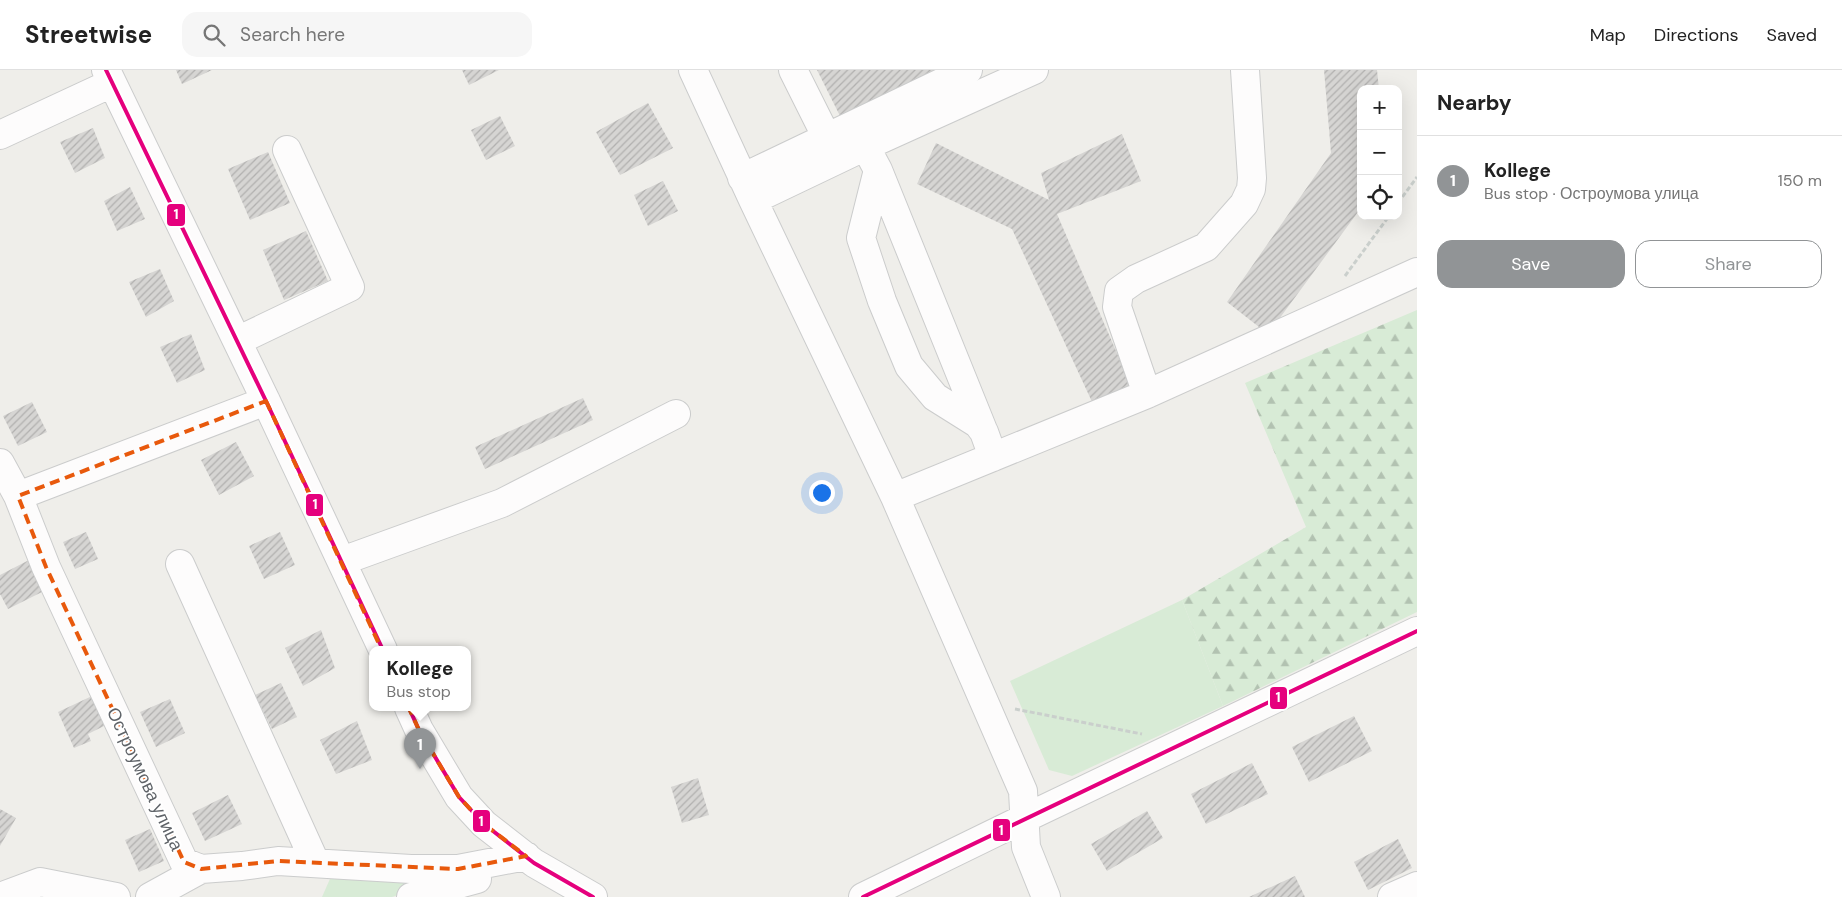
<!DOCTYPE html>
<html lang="en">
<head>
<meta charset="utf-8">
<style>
	body { margin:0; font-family:"DM Sans",sans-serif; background:#f6f6f6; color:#222 }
	.controls { position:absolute; right:15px; top:15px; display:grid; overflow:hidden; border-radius:10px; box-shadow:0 5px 20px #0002 }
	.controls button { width:45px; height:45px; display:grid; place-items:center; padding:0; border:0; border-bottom:1px solid #e0e0e0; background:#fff; color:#222; font:25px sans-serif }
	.you { position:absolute; left:821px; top:422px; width:18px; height:18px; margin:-12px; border:4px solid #fff; border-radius:50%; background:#1a73e8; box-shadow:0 0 0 8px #1a73e833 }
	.badge { display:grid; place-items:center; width:32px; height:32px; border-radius:50%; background:#919496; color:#fff; font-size:16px; font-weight:700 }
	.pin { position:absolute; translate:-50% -41px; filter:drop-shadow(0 1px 2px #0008) }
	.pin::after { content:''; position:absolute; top:26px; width:18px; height:15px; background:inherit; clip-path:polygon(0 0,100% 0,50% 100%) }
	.popup { position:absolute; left:369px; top:576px; width:102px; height:65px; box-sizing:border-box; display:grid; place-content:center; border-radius:10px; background:#fff; filter:drop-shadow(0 1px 4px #0005); font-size:16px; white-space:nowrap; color:#767676 }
	.popup b { font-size:19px; color:#222 }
	.popup::after { content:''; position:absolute; left:50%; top:100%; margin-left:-10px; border:10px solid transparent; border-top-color:#fff }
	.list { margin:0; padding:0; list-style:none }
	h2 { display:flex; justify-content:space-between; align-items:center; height:65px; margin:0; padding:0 20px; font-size:21px }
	h2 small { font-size:16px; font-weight:400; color:#767676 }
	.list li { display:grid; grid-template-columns:32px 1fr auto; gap:15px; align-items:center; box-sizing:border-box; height:90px; padding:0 20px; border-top:1px solid #e0e0e0 }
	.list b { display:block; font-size:19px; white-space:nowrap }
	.list p { margin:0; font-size:16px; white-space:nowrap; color:#767676 }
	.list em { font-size:16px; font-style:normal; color:#767676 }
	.actions { display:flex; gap:10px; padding:15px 20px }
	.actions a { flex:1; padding:11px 0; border:1px solid #919496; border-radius:15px; text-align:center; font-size:18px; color:#919496 }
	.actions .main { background:#919496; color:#fff }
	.icon { flex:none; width:28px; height:28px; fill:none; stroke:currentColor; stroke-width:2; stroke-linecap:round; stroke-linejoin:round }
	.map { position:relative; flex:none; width:1417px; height:827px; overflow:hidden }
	header { display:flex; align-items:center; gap:30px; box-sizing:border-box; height:70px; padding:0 25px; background:#fff; border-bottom:1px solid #e0e0e0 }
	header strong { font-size:24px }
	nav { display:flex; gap:28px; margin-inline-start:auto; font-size:18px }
	.search { width:350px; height:45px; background:#f6f6f6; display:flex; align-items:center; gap:12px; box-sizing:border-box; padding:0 18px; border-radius:15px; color:#767676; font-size:19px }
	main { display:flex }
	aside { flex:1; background:#fff }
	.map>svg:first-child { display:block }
</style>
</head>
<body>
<header>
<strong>Streetwise</strong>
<div class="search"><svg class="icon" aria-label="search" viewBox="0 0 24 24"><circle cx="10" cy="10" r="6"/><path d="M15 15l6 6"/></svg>Search here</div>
<nav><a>Map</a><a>Directions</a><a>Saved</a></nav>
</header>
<main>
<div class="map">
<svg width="1417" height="827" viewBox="0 0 1417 827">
	<defs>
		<pattern id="forest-firs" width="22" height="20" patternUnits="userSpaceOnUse" patternTransform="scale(1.25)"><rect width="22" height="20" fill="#d8ebd6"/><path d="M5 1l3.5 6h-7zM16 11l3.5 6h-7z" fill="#b2c2b1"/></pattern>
		<pattern id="building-hatch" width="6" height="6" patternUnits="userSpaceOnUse" patternTransform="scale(1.25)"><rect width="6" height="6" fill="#d6d5d3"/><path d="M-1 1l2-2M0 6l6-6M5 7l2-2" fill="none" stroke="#b1b0af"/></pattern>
	</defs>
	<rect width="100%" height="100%" fill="#efeeea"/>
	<path fill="#d8ebd6" d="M1182 530 1223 636 1072 706 1049 700 1010 611Z
		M333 802 387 806 427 816 392 827H322Z"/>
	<path fill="url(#forest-firs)" d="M1417 240V542L1223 636 1182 530 1306 457 1245 313Z"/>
	<path fill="url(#building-hatch)" d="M176 0H212L182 14Z
		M462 0H499L469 15Z
		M817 0H942L842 50Z
		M1324 0H1377L1379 19H1361V138L1268 264 1227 232 1331 83Z
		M648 33 673 78 620 105 596 62Z
		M500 46 515 76 486 90 471 60Z
		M93 58 105 88 75 103 60 72Z
		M1122 64 1141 111 1057 144 1132 318 1093 334 1012 159 917 114 936 73 1049 130 1041 103Z
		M268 82 290 133 250 150 228 99Z
		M663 111 678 141 648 156 634 125Z
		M130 117 145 149 117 161 104 131Z
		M306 161 328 211 284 230 263 180Z
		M160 199 174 231 146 247 129 212Z
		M191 264 205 300 177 313 160 277Z
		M583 328 593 350 485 399 475 377Z
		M32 332 47 362 18 376 3 346Z
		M236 372 254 406 219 425 201 390Z
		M86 462 98 489 75 499 63 472Z
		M280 462 295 495 264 509 249 476Z
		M31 489 46 520 8 539 0 524V505Z
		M321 560 335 598 303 616 285 578Z
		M281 613 297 647 272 659 255 625Z
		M92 626 106 655 88 664 91 671 74 678 58 642Z
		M170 629 185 663 156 677 140 642Z
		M1354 646 1372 681 1309 712 1292 677Z
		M357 651 372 690 336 704 320 670Z
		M1252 693 1268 724 1206 754 1191 724Z
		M698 708 709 745 682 753 671 717Z
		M228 725 242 754 205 771 192 743Z
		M0 739 16 748 0 776Z
		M1147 741 1163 768 1107 801 1091 774Z
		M150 759 164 791 139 802 125 770Z
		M1398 769 1412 798 1368 820 1354 792Z
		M1295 806 1305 827H1249Z"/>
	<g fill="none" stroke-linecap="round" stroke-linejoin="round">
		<defs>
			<path id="minor" d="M106 0 266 331 383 580
				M693 0 753 130 895 427 1023 721 1026 777 1046 827
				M793 0 827 68
				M0 65 112 13
				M868 75 1034 0
				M878 100 983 360
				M742 108 968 0
				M753 130 868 75 870 85 878 100 861 168 882 231 909 296 935 327 978 354 984 362 993 387
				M237 271 350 217 287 80
				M1147 324 1117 237 1119 221 1136 209 1206 177 1244 134 1251 119 1252 108 1245 0
				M0 393 18 426 46 497 184 792 201 799 242 796 278 791 411 799H458L526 786
				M18 426 266 331
				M895 427 1147 324 1417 202
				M342 491 502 433 676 344
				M180 494 315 792
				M409 638 419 660 459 727 484 754 534 793 593 827
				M0 827 40 812 116 827
				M150 827 201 799
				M411 827 477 809
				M863 827 1023 749 1417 561
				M1392 827 1417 816"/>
		</defs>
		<use href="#minor" stroke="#cbcccc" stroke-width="30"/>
		<path stroke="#cacfcc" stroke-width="3" stroke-dasharray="5 2.5" stroke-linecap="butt" d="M1398 133 1417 107
			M1345 206 1389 146
			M1015 639 1142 664"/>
		<use href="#minor" stroke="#fdfcfc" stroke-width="28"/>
		<defs>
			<path id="bus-1" d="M106 0 266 331 383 580
				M409 638 419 660 459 727 484 754 534 793 593 827
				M863 827 1417 561"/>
		</defs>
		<use href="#bus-1" stroke="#fff" stroke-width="8"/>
		<use href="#bus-1" stroke="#e5007d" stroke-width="4"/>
	</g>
	<path fill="none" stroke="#e8590c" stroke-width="4" stroke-dasharray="10 6" stroke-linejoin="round" d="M266 331 419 660 459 727 484 754 526 786 458 799 278 791 201 799 184 792 46 497 18 426Z"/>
	<g text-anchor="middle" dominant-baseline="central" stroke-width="4" stroke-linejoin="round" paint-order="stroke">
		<g font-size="18" fill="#5f6368" stroke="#fff">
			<text transform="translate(145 709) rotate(65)">Остроумова улица</text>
		</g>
	</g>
	<g stroke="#fff" stroke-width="2">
		<rect x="166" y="133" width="20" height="24" rx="5" fill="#e5007d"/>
		<rect x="305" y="423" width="19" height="24" rx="5" fill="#e5007d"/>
		<rect x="1269" y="616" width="19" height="24" rx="5" fill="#e5007d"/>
		<rect x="472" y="739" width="19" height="24" rx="5" fill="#e5007d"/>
		<rect x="992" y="748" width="19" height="24" rx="5" fill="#e5007d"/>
	</g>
	<g font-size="14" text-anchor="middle" font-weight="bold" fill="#fff">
		<text x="176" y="149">1</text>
		<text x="315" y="439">1</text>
		<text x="1278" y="632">1</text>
		<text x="481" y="756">1</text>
		<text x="1001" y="765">1</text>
	</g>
</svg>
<div class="controls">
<button>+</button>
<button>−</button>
<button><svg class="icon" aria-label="locate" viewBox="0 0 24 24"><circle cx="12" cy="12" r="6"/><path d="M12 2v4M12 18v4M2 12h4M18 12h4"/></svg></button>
</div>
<div class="you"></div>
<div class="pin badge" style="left:420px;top:699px">1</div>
<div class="popup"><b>Kollege</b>Bus stop</div>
</div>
<aside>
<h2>Nearby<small></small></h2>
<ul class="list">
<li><span class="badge">1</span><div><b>Kollege</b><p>Bus stop · Остроумова улица</p></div><em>150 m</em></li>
</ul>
<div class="actions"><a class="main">Save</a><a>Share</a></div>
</aside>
</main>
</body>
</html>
